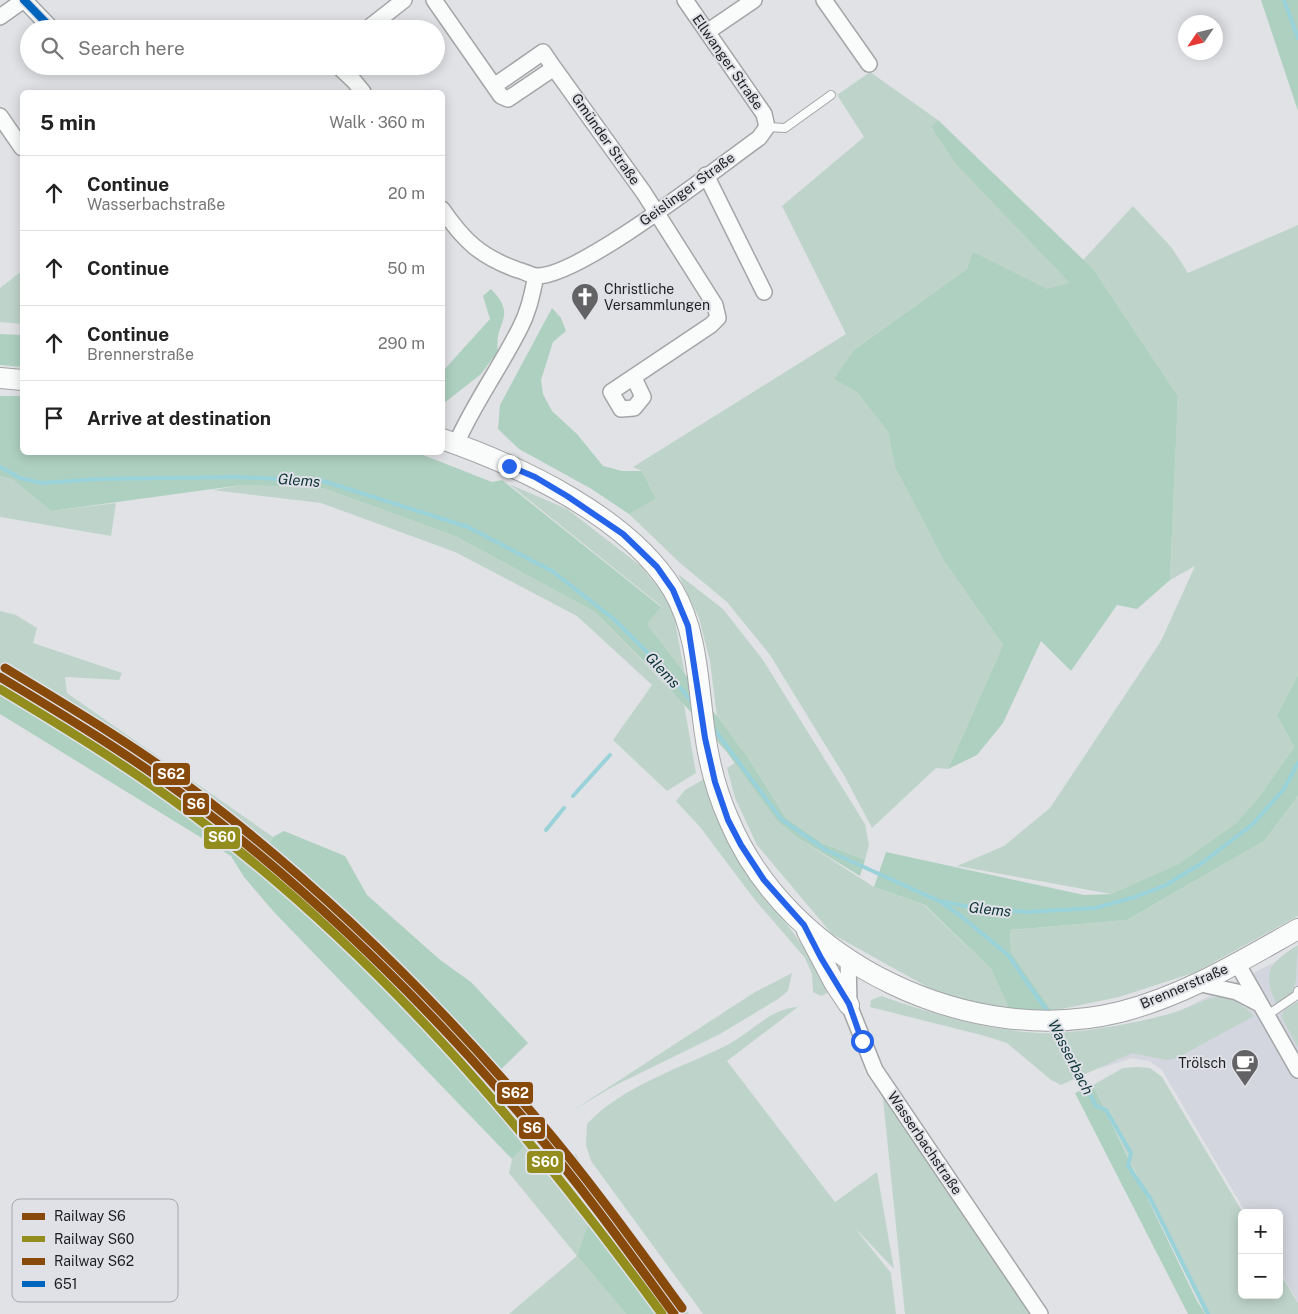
<!DOCTYPE html>
<html lang="en">
<head>
<meta charset="utf-8">
<style>
	body { margin:0; font-family:"Public Sans",sans-serif; background:#f2f2f2; color:#222 }
	.controls { position:absolute; right:15px; bottom:15px; display:grid; overflow:hidden; border-radius:8px; box-shadow:0 2px 12px #0003 }
	.controls button { width:45px; height:45px; display:grid; place-items:center; padding:0; border:0; border-bottom:1px solid #e0e0e0; background:#fff; color:#222; font:25px sans-serif }
	.compass { position:absolute; left:1178px; top:15px; width:45px; height:45px; border-radius:50%; background:#fff; box-shadow:0 2px 12px #0003; rotate:235deg }
	.stop { position:absolute; width:15px; height:15px; margin:-11px; border:4px solid #2563eb; border-radius:50%; background:#fff }
	.stop.end { background:#2563eb; border-color:#fff; box-shadow:0 1px 5px #0008 }
	.list { margin:0; padding:0; list-style:none }
	h2 { display:flex; justify-content:space-between; align-items:center; height:65px; margin:0; padding:0 20px; font-size:21px }
	h2 small { font-size:16px; font-weight:400; color:#767676 }
	.list li { display:grid; grid-template-columns:32px 1fr auto; gap:15px; align-items:center; box-sizing:border-box; height:75px; padding:0 20px; border-top:1px solid #e0e0e0 }
	.list b { display:block; font-size:19px; white-space:nowrap }
	.list p { margin:0; font-size:16px; white-space:nowrap; color:#767676 }
	.list em { font-size:16px; font-style:normal; color:#767676 }
	.icon { flex:none; width:28px; height:28px; fill:none; stroke:currentColor; stroke-width:2; stroke-linecap:round; stroke-linejoin:round }
	.map { position:relative; flex:none; width:1298px; height:1314px; overflow:hidden }
	.search { position:absolute; background:#fff; box-shadow:0 2px 12px #0003; left:20px; top:20px; width:425px; height:55px; display:flex; align-items:center; gap:12px; box-sizing:border-box; padding:0 18px; border-radius:28px; color:#767676; font-size:19px }
	.panel { position:absolute; background:#fff; box-shadow:0 2px 12px #0003; left:20px; top:90px; width:425px; height:365px; border-radius:8px }
	.map>svg:first-child { display:block }
</style>
</head>
<body>
<div class="map">
<svg width="1298" height="1314" viewBox="0 0 1298 1314">
	<rect width="100%" height="100%" fill="#e1e2e5"/>
	<path fill="#d3d6de" d="M0 671 113 742 193 795 266 851 344 918 422 993 486 1063 569 1159 681 1314H656L529 1141 438 1039 352 953 245 860 130 777 45 720 0 694Z
		M1298 950V1302L1279 1270V1213H1246L1162 1070 1149 1061 1132 1058 1098 1069 1174 1014Z"/>
	<path fill="#bed4ca" d="M870 72 938 120 931 128 1071 283 1046 292 967 269 854 350 835 379 857 392 888 432 895 467 944 561 1003 645 948 769 936 768 872 828 845 777 770 655 727 602 680 563 629 514 656 499 642 471 633 467 846 334 782 206 864 137 837 95Z
		M1133 206 1172 248 1188 273 1298 225V675L1277 715 1294 747 1259 797 1235 824 1180 864 1111 894 957 866 1004 846 1050 808 1161 641 1195 566 1170 580 1178 396 1094 270 1083 260Z
		M22 271V324L0 322V288Z
		M0 476 12 479 51 511 116 503 111 536 0 517Z
		M509 484 567 509 641 566 672 605 685 675 647 624 661 606Z
		M242 485 323 488 455 536 595 612 684 704 696 773 667 791 613 740 652 685 577 616 455 552 321 503 213 490Z
		M678 574 723 609 763 660 865 824 869 845 865 860 822 843 786 818 747 756 717 717 710 661 699 618Z
		M0 611 16 615 37 628 33 643 122 673 119 680 65 677 67 693 273 837 266 851 193 795 113 742 0 671Z
		M735 763 778 822 798 838 874 887 924 905 991 969 1010 1011 949 999 832 934 757 845 735 798 727 768Z
		M704 779C710 797 715 816 724 833 754 888 799 933 830 988L826 994 821 996 813 992 812 974 805 958 755 900 700 827 676 801 685 790Z
		M1298 796V916L1196 972 1119 997 1052 1011 1011 952 1010 930 1127 920 1264 841Z
		M1298 945 1296 980 1292 994 1276 1003C1262 972 1269 963 1298 945Z
		M792 973 788 991 778 999 720 1034 614 1086 572 1111 755 992Z
		M881 996C933 1014 985 1030 1040 1033 1066 1034 1095 1029 1120 1025 1137 1022 1155 1018 1172 1013 1210 1002 1219 982 1254 1016L1177 1058 1167 1060 1132 1053 1061 1085 1051 1080 1007 1043 985 1036 870 1007 871 1000Z
		M1298 1002V1047L1281 1016 1285 1009Z
		M798 1007 727 1061 835 1202 877 1172 894 1269 854 1227 891 1273 896 1314H703L591 1161 586 1145 587 1124C623 1085 682 1068 729 1044 752 1031 772 1008 798 1007Z
		M1138 1067 1150 1068 1162 1077 1243 1213 1242 1295H1279V1272L1298 1303V1314H1205L1093 1085 1123 1068Z
		M882 1089 1034 1314H905Z
		M529 1141 589 1220 577 1256 626 1314H509L577 1256 509 1173 512 1159Z
		M576 1154 580 1162 689 1314H681L569 1159Z"/>
	<path fill="#aed0c0" d="M1261 0H1298V111Z
		M938 120 1094 270 1178 396 1170 580 1137 609 1117 605 1071 671 1041 641 1003 723 977 755 948 769 1003 645 944 561 895 467 888 432 857 392 834 379 854 350 967 269 973 252 1047 289 1070 283 957 165 931 127Z
		M491 289C519 318 493 322 498 351L481 374 443 404V371L490 319 483 296Z
		M552 308 561 318 566 331 553 342 541 380 543 394 552 411 577 434 603 466 622 471H642L656 499 629 514 590 488 519 449 498 429 500 405Z
		M0 334 22 335V367L0 365Z
		M0 396H22V452L418 453 492 482 502 480 661 607 647 624 747 756 786 818 822 843 865 860 860 876 798 838 778 822 726 751 659 677 595 612 455 536 323 488 242 485 51 511 12 479 0 476Z
		M1298 675V796L1264 841 1127 920 1010 930 1011 952 1052 1011H1010L991 969 925 905 874 887 886 852 1084 895 1111 894 1179 864 1235 824 1259 797 1294 747 1277 715Z
		M0 694C108 757 217 832 311 915 390 984 460 1063 529 1141L512 1159 274 912 244 877 231 856 0 714Z
		M284 831 345 856 367 895 439 959 471 982 528 1043 496 1074C427 992 347 921 266 851L273 837Z
		M1093 1085 1197 1301 1205 1314H1188L1075 1093Z
		M589 1220 656 1314H626L577 1256Z"/>
	<g fill="none" stroke-linecap="round" stroke-linejoin="round">
		<path stroke="#9ad2da" stroke-width="4" d="M1284 0 1298 38
			M0 467 20 478 42 483 100 479 237 477 323 481 468 527 552 571 615 620 666 671 694 704
			M711 725 781 819 826 850 939 901 975 908 1027 912 1095 908 1135 897 1166 885 1202 863 1253 824 1284 789 1298 763
			M573 796 610 755
			M546 830 564 808
			M941 902 961 916 1008 955 1048 1012
			M1054 1025 1096 1106 1106 1110 1131 1153 1128 1166 1150 1198 1208 1314"/>
		<defs>
			<path id="lane" d="M767 127 785 128 831 95
				M1266 1016 1297 995 1298 991"/>
			<path id="street" d="M24 0 52 29
				M434 0 501 96 508 99 554 68 644 193 715 305 718 318 711 325 611 392 621 409 634 408 643 397 634 378
				M824 0 869 64
				M0 17 24 0
				M367 29 404 0
				M707 32 754 0
				M338 66 354 81 363 92
				M494 86 543 52 554 68
				M0 116 22 148
				M706 175 764 292
				M442 209C464 241 481 257 518 270 523 271 530 275 536 276 579 278 718 167 759 138L767 127 764 114 685 0
				M456 444C474 403 500 368 520 328 529 311 532 294 536 276
				M848 958 849 1005 875 1070 1040 1314
				M1237 963 1298 1070
				M1197 983 1237 992 1258 1003"/>
			<path id="secondary" d="M0 378 22 380
				M442 439C520 466 629 517 673 590 698 632 698 687 705 734 709 763 717 793 729 820 789 963 971 1049 1120 1012 1184 996 1241 961 1298 929
				M807 931 835 984 849 1005"/>
		</defs>
		<use href="#lane" stroke="#a4a5a7" stroke-width="10"/>
		<use href="#street" stroke="#a4a5a7" stroke-width="18"/>
		<use href="#secondary" stroke="#a4a5a7" stroke-width="22"/>
		<use href="#lane" stroke="#fafbfb" stroke-width="8"/>
		<use href="#street" stroke="#fafbfb" stroke-width="15"/>
		<use href="#secondary" stroke="#fafbfb" stroke-width="20"/>
		<defs>
			<path id="bus-1" d="M24 0 52 29"/>
		</defs>
		<use href="#bus-1" stroke="#dfe1e7" stroke-width="11"/>
		<use href="#bus-1" stroke="#0065bd" stroke-width="8"/>
		<defs>
			<path id="rail-1" d="M0 677C67 717 134 758 197 805 320 899 431 1009 531 1127 582 1187 628 1251 674 1314"/>
			<path id="rail-2" d="M0 689C65 728 129 767 189 812 375 950 526 1128 662 1314"/>
			<path id="rail-3" d="M5 668C73 709 140 749 203 797 327 892 438 1002 539 1121 590 1181 636 1245 682 1308"/>
		</defs>
		<use href="#rail-1" stroke="#dfe1e7" stroke-width="12"/>
		<use href="#rail-2" stroke="#dfe1e7" stroke-width="12"/>
		<use href="#rail-3" stroke="#dfe1e7" stroke-width="12"/>
		<use href="#rail-1" stroke="#874a0a" stroke-width="9"/>
		<use href="#rail-2" stroke="#928d1d" stroke-width="9"/>
		<use href="#rail-3" stroke="#874a0a" stroke-width="9"/>
	</g>
	<g fill="none" stroke-linecap="round" stroke-linejoin="round">
		<path stroke="#2563eb" stroke-width="6" d="M509 466 535 477 567 496 623 534 657 567 673 590 688 626 705 738 715 782 728 820 741 845 764 880 804 925 821 958 849 1004 862 1041"/>
	</g>
	<defs>
		<symbol id="church-pin" viewBox="-11 -11 22 30"><path d="M0 17L-7.5 6A9.5 9.5 0 1 1 7.5 6Z" fill="#636366" stroke="#dfe1e7"/><path d="M-1.2-6h2.4v3.5h3.3v2.4h-3.3V6h-2.4V-.1h-3.3v-2.4h3.3Z" fill="#fff"/></symbol>
		<symbol id="cafe-pin" viewBox="-11 -11 22 30"><path d="M0 17L-7.5 6A9.5 9.5 0 1 1 7.5 6Z" fill="#636366" stroke="#dfe1e7"/><path d="M-5.5-4.5H6V0H3Q3 3.5 0 3.5H-2.5Q-5.5 3.5-5.5 0ZM3-3.2v2h1.7v-2ZM-6 4.5H4V6H-6Z" fill="#fff"/></symbol>
	</defs>
	<g fill-rule="evenodd">
		<use href="#church-pin" x="569" y="281" width="32" height="43"/>
		<use href="#cafe-pin" x="1229" y="1047" width="32" height="43"/>
	</g>
	<g text-anchor="middle" dominant-baseline="central" stroke-width="4" stroke-linejoin="round" paint-order="stroke">
		<g font-size="14" fill="#1f1f21" stroke="#dfe1e7">
			<text transform="translate(728 62) rotate(55)">Ellwanger Straße</text>
			<text transform="translate(606 139) rotate(55)">Gmünder Straße</text>
			<text transform="translate(687 189) rotate(-36)">Geislinger Straße</text>
			<text transform="translate(1184 986) rotate(-23)">Brennerstraße</text>
			<text transform="translate(925 1143) rotate(56)">Wasserbachstraße</text>
		</g>
		<g font-size="14" fill="#1f1f21" stroke="#dfe1e7" text-anchor="start">
			<text x="604" y="289">Christliche<tspan x="604" dy="16">Versammlungen</tspan></text>
			<text x="1226" y="1063" text-anchor="end">Trölsch</text>
		</g>
		<g font-size="15" font-style="italic" fill="#0f373b" stroke="#dfe1e7">
			<text transform="translate(299 480) rotate(4)">Glems</text>
			<text transform="translate(663 670) rotate(47)">Glems</text>
			<text transform="translate(990 909) rotate(6)">Glems</text>
			<text transform="translate(1071 1057) rotate(63)">Wasserbach</text>
		</g>
	</g>
	<rect x="12" y="1199" width="166" height="103" rx="8" fill="#dfe1e7" stroke="#a5a7ac" stroke-width="1"/>
	<rect x="22" y="1213" width="23" height="7" fill="#874a0a"/>
	<rect x="22" y="1236" width="23" height="6" fill="#928d1d"/>
	<rect x="22" y="1258" width="23" height="7" fill="#874a0a"/>
	<rect x="22" y="1281" width="23" height="6" fill="#0065bd"/>
	<g font-size="14" fill="#1f1f21">
		<text x="54" y="1221">Railway S6</text>
		<text x="54" y="1244">Railway S60</text>
		<text x="54" y="1266">Railway S62</text>
		<text x="54" y="1289">651</text>
	</g>
	<g stroke="#dfe1e7" stroke-width="2">
		<rect x="152" y="762" width="39" height="24" rx="5" fill="#874a0a"/>
		<rect x="182" y="792" width="28" height="24" rx="5" fill="#874a0a"/>
		<rect x="203" y="826" width="38" height="24" rx="5" fill="#928d1d"/>
		<rect x="496" y="1081" width="38" height="24" rx="5" fill="#874a0a"/>
		<rect x="518" y="1116" width="28" height="24" rx="5" fill="#874a0a"/>
		<rect x="526" y="1150" width="38" height="24" rx="5" fill="#928d1d"/>
	</g>
	<g font-size="14" text-anchor="middle" font-weight="bold" fill="#fff">
		<text x="171" y="779">S62</text>
		<text x="196" y="809">S6</text>
		<text x="222" y="842">S60</text>
		<text x="515" y="1098">S62</text>
		<text x="532" y="1133">S6</text>
		<text x="545" y="1167">S60</text>
	</g>
</svg>
<div class="controls">
<button>+</button>
<button>−</button>
</div>
<svg class="compass" viewBox="-18 -18 36 36"><path d="M0-13l5 13h-10z" fill="#e53935"/><path d="M0 13l5-13h-10z" fill="#767676"/></svg>
<div class="stop" style="left:862px;top:1041px"></div>
<div class="stop end" style="left:509px;top:466px"></div>
<div class="search"><svg class="icon" aria-label="search" viewBox="0 0 24 24"><circle cx="10" cy="10" r="6"/><path d="M15 15l6 6"/></svg>Search here</div>
<section class="panel">
<h2>5 min<small>Walk · 360 m</small></h2>
<ul class="list">
<li><svg class="icon" aria-label="ahead" viewBox="0 0 24 24"><path d="M12 20V5M6 11l6-6 6 6"/></svg><div><b>Continue</b><p>Wasserbachstraße</p></div><em>20 m</em></li>
<li><svg class="icon" aria-label="ahead" viewBox="0 0 24 24"><path d="M12 20V5M6 11l6-6 6 6"/></svg><div><b>Continue</b></div><em>50 m</em></li>
<li><svg class="icon" aria-label="ahead" viewBox="0 0 24 24"><path d="M12 20V5M6 11l6-6 6 6"/></svg><div><b>Continue</b><p>Brennerstraße</p></div><em>290 m</em></li>
<li><svg class="icon" aria-label="arrive" viewBox="0 0 24 24"><path d="M6 21V4h12l-3 4 3 4H6"/></svg><div><b>Arrive at destination</b></div></li>
</ul>
</section>
</div>
</body>
</html>
